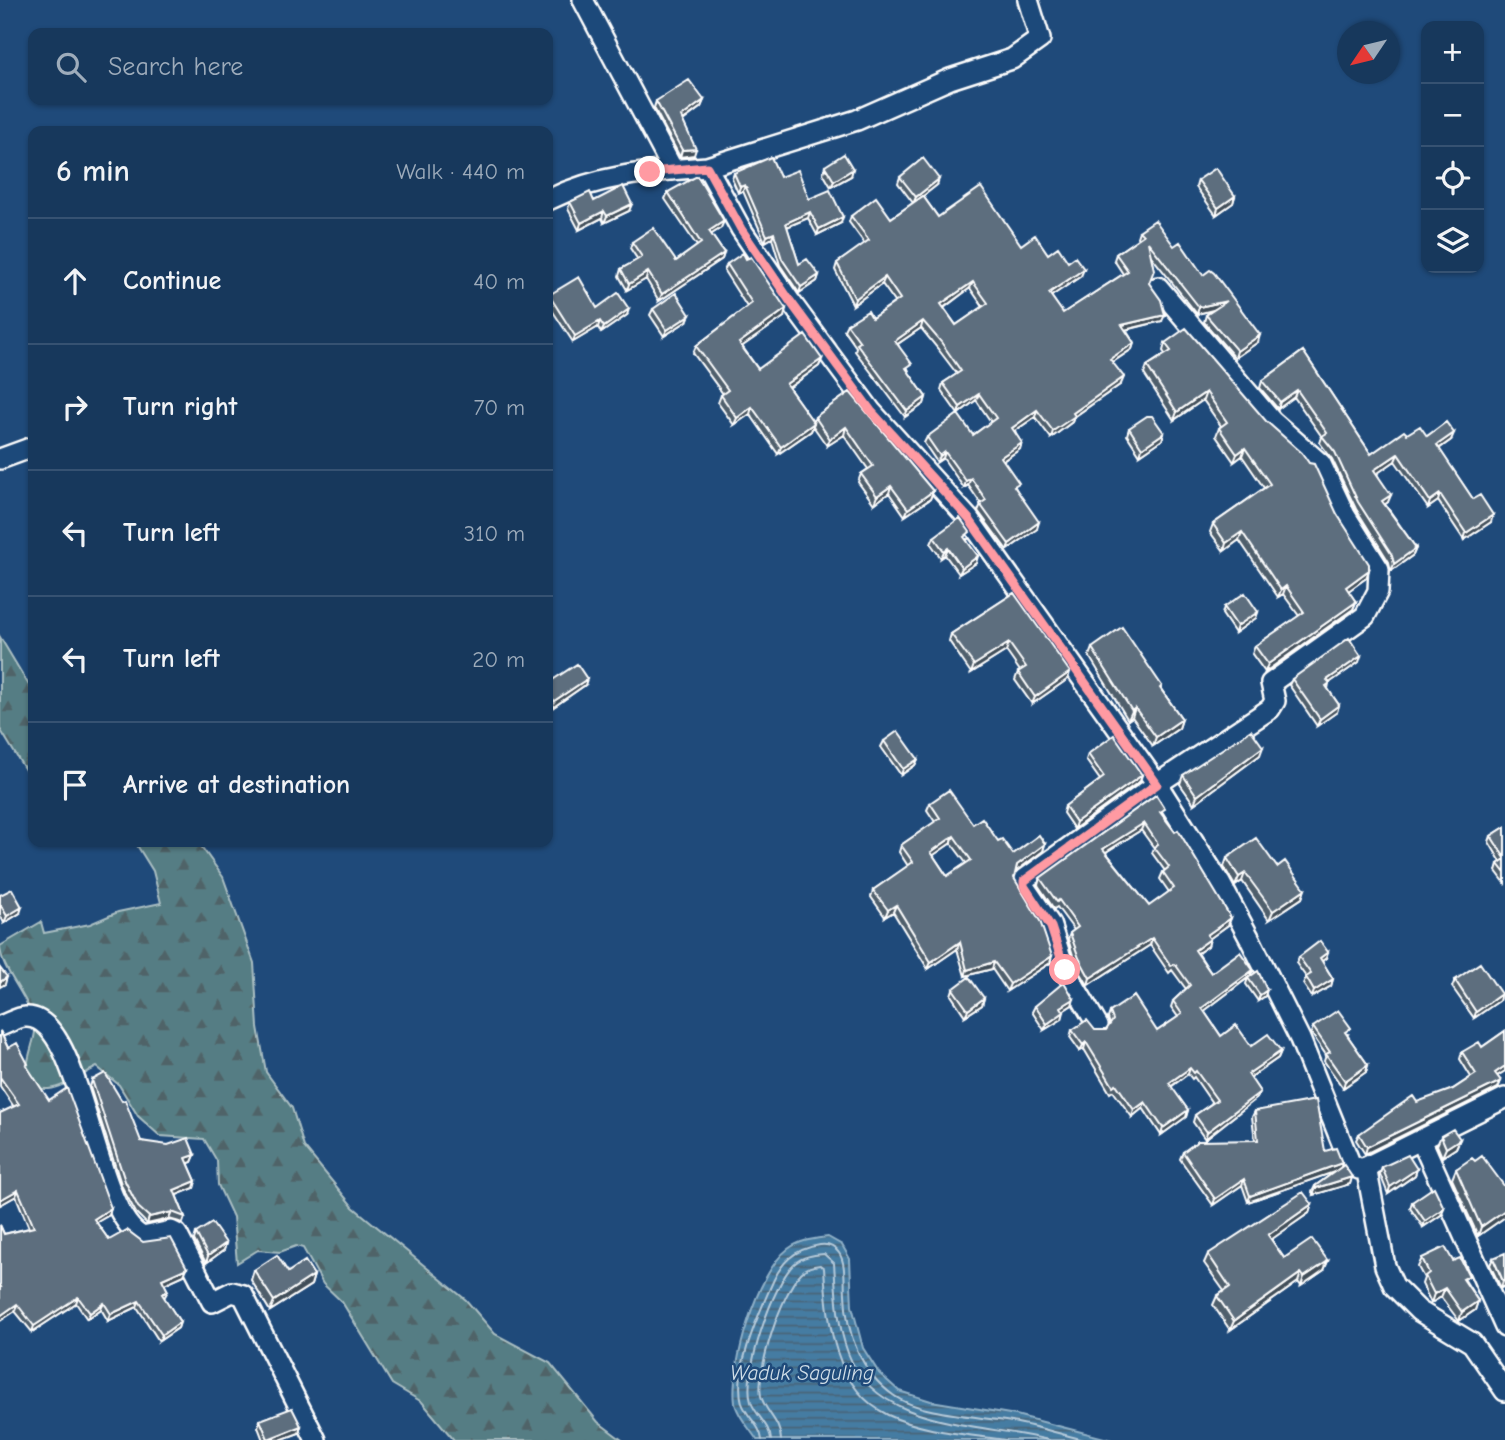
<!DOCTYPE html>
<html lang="en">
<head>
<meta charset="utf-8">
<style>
	body { margin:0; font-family:"Comic Neue",sans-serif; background:#203f62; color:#f1f3f6 }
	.controls { position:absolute; right:21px; top:21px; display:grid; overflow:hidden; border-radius:14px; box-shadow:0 2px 5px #0004 }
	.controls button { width:63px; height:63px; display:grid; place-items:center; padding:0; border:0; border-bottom:2px solid #365272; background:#17385c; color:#f1f3f6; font:35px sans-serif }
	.compass { position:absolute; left:1337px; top:21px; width:63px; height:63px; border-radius:50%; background:#17385c; box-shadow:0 2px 5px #0004; rotate:235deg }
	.stop { position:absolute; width:21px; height:21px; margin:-16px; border:5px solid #ff9aa2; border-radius:50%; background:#fff }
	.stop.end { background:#ff9aa2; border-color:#fff; box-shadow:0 2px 7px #0008 }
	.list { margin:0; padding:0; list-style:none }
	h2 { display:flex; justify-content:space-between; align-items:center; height:91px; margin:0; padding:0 28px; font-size:30px }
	h2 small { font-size:23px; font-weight:400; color:#9eacbb }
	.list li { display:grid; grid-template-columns:46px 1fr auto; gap:21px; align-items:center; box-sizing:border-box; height:126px; padding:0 28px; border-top:2px solid #365272 }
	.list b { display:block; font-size:26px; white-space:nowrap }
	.list em { font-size:23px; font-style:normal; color:#9eacbb }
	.icon { flex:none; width:38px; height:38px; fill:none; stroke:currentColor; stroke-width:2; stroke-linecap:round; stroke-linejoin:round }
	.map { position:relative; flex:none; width:1505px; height:1440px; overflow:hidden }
	.search { position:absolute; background:#17385c; box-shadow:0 2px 5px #0004; left:28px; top:28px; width:525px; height:77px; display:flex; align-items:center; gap:18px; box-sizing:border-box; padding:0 24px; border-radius:14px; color:#9eacbb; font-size:26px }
	.panel { position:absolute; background:#17385c; box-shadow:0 2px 5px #0004; left:28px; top:126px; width:525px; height:721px; border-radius:14px }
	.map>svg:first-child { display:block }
</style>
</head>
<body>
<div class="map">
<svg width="1505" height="1440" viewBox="0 0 1505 1440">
	<defs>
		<pattern id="forest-firs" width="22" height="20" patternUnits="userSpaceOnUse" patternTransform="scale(1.75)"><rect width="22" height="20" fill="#557d84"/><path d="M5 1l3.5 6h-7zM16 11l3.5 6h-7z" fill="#506468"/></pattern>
		<pattern id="water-rules" width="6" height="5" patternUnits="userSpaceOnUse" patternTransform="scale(1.75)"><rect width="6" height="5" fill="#457ba2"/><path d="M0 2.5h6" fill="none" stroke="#486477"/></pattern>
	</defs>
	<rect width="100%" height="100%" fill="#1f4a7a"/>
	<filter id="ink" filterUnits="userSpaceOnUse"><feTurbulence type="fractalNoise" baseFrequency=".0143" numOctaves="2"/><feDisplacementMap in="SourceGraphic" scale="14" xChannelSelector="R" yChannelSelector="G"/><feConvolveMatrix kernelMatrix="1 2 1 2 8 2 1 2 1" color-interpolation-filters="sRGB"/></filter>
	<g filter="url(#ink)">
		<path fill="url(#forest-firs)" stroke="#aabec2" stroke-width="2" d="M0 637 33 692V783L0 729Z
			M135 842H198L223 877 254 963 258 1027 266 1072 292 1108 304 1147 353 1207 466 1300 495 1334 550 1363 598 1422 622 1440H454L422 1402 392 1384 342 1302 323 1284 303 1248 296 1246 280 1252 258 1250 237 1263 233 1217 218 1185 217 1161 204 1139 160 1136 138 1116 119 1085 97 1067C82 1074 53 1096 37 1087 16 1077 35 1044 35 1031 35 1002 0 971 0 946L41 922 44 933 90 924 118 912 161 903 153 871Z"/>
		<path fill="url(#water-rules)" stroke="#8fb0c7" stroke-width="2" d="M828 1237 842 1245 850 1259 852 1306 863 1348 879 1373 899 1391 931 1401 1016 1415 1112 1440H757C750 1429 737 1415 735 1403 730 1366 757 1272 788 1249 800 1240 813 1239 828 1237Z"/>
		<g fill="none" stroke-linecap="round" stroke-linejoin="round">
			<path stroke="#b5cada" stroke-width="2" d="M762 1440C761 1426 746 1416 742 1403 733 1370 758 1316 771 1286 781 1262 794 1249 820 1245 827 1244 834 1246 839 1253 846 1263 844 1281 845 1294 846 1333 861 1372 893 1395 920 1415 979 1416 1012 1422 1036 1426 1060 1434 1084 1440
				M771 1440C770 1425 756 1416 751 1402 742 1374 773 1284 794 1264 803 1256 813 1255 824 1254L834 1263C836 1293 837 1324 848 1353 876 1429 983 1423 1049 1440
				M781 1440C781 1422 765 1412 761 1396 756 1370 782 1292 801 1273 807 1267 812 1266 820 1265L824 1268C827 1320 834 1389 888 1415 924 1432 966 1434 1005 1440"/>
			<defs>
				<path id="minor" d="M583 0 673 170
					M707 167 857 120 950 79 1012 59 1040 39 1028 0
					M548 200C598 175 651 171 707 167L741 229 790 301 871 411 969 519 1157 784 1220 883 1251 941 1300 1039 1350 1163 1359 1169 1366 1167 1505 1098
					M0 459 33 447
					M0 1026C7 1024 18 1017 25 1017 83 1012 92 1214 143 1237L171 1231 177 1234 212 1302 232 1292 243 1295 316 1440
					M1098 1026 1065 970 1050 924 1024 886 1025 879 1157 784 1270 709 1275 701 1271 683 1365 616 1378 591 1379 569 1345 515 1321 464 1272 421 1158 287
					M1422 1142 1505 1327
					M1366 1167 1385 1266 1394 1286 1419 1311 1472 1343 1505 1391"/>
			</defs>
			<use href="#minor" stroke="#fff" stroke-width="24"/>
			<use href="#minor" stroke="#1f4a7a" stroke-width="19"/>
		</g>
		<path fill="#505f6c" stroke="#fff" stroke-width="2" fill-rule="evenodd" d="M704 100 701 107 683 121 694 155 680 157 654 108 656 101Z
			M825 166 851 176 831 187 823 173Z
			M734 173 780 177 841 223 817 235 808 218 787 227 799 264 819 275 817 281 799 293 780 265 772 238 765 242 743 191 738 193 732 179Z
			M900 177 937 185 923 196 938 217 1048 254 1068 262 1081 276 1051 296 1063 313 1123 274 1114 260 1116 254 1138 239 1137 237 1139 231 1174 246 1203 275 1258 342 1235 358 1204 322 1206 315 1214 310 1197 314 1151 256 1149 284 1162 321 1126 330 1134 343 1132 349 1113 362 1121 384 1074 417 1072 422 1051 438 1035 417 1015 431 1020 449 1003 461 1016 489 1037 529 1007 550 978 511 981 504 968 485 964 488 943 458 937 462 924 443 927 437 973 435 991 422 976 400 958 414 941 390 943 383 957 374 938 349 921 328 898 344 909 371H908L926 397 924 404 905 417 855 351 856 347 844 330 847 324 872 318 895 302 882 284 853 305 835 270 837 263 865 244 849 222 851 216 891 218 913 203 898 183ZM970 288 983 307 956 325 944 308Z
			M1198 180 1235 196 1233 203 1216 215 1196 187Z
			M668 192 721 228 711 234 724 253 722 259 659 301 646 279 627 290 619 276 621 269 638 260 630 248 632 242 676 261 697 246 665 199Z
			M570 202 629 211 604 223 602 218 579 230 568 209Z
			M727 264 784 317 742 346 758 369 822 359 819 366 789 388 813 422 815 417 850 392 933 491 930 499 905 516 889 493 874 504 858 482 861 474 868 469 844 435 827 446 813 426 811 431 778 454 750 414 734 425 718 403 721 395 723 394 693 353 696 346 747 307 724 271Z
			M549 295 597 308 627 315 601 333 598 327 573 342 548 304Z
			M653 309 687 321 664 336 650 315Z
			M1165 343 1337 514 1369 570 1366 578 1348 591 1356 602 1353 609 1265 672 1252 654 1255 646 1299 616 1283 594 1278 597 1239 540 1224 551 1210 532 1213 524 1264 488 1242 456 1234 462 1216 436 1219 428 1221 426 1203 400 1174 420 1144 374 1147 366 1165 354 1163 351Z
			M1303 351 1371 454 1407 434 1427 436 1451 440 1439 449 1473 499 1491 522 1464 540 1438 501 1428 508 1395 461 1377 473 1388 502 1385 504 1416 548 1413 555 1391 571 1389 562 1356 509 1332 459 1320 443 1322 437 1294 397 1278 409 1260 388 1262 381Z
			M1129 428 1164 433 1162 440 1140 455 1127 435Z
			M934 537 968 539 967 540 976 563 959 574 945 555 941 558 931 544Z
			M1014 593 1068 679 1032 704 1015 680 1018 672 1020 671 1006 651 971 673 949 641 951 634Z
			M1224 607 1258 612 1256 618 1235 633 1222 614Z
			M1092 648 1162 686 1161 689 1182 719 1179 728 1153 746 1132 717 1128 720 1089 656Z
			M1359 662 1329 683 1328 689 1339 705 1337 712 1317 726 1289 685 1292 679Z
			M548 683 585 685 552 708 548 702Z
			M884 741 918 759 915 765 901 775 881 747Z
			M1088 754 1140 781 1074 829 1063 813 1065 806 1100 780 1086 760Z
			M1260 755 1194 804 1180 784 1183 775Z
			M1156 795 1162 815 1231 918 1228 925 1210 938 1208 946 1198 953 1211 973 1253 970 1250 976 1265 996 1258 1001 1246 984 1248 978 1204 1011 1221 1036 1251 1046 1281 1051 1278 1058 1250 1078 1260 1092 1257 1098 1205 1139 1193 1122 1195 1115 1212 1103 1194 1077 1192 1079 1188 1074 1171 1087 1188 1110 1186 1117 1161 1135 1143 1108 1132 1117 1113 1091 1110 1093 1084 1049 1080 1051 1070 1037 1072 1030H1106L1110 1025 1108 1018 1110 1012 1157 1031 1178 1017 1171 1007 1173 1001 1186 989 1172 970 1169 973 1150 945 1088 985 1076 965 1068 939 1070 933 1074 930 1057 907 1054 909 1038 885 1040 878ZM1141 830 1154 848 1152 853 1165 871 1163 872 1160 879 1169 892 1149 906 1106 852Z
			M930 803 973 824 998 841 1013 854 1045 844 1043 851 1016 871 1014 878 1050 963 1007 991 992 969 965 976 957 949 928 969 893 912 885 917 871 897 873 890 908 866 899 852 901 845 935 822 927 810ZM951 843 966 863 947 876 933 855Z
			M1505 827V883L1496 871 1498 864 1501 862 1489 842 1491 836Z
			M1227 858 1305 889 1302 898 1269 920 1242 881 1235 886 1224 867Z
			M0 895 20 913 4 923 0 915Z
			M1299 957 1326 958 1322 961 1333 979 1331 986 1312 997 1303 984 1306 977 1296 963Z
			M1455 980 1501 994 1499 1001 1474 1018 1452 987Z
			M953 989 984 998 982 1005 965 1016 951 995Z
			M1072 1005 1063 1011 1062 1019 1044 1030 1032 1012 1035 1006Z
			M1313 1027 1348 1034 1347 1035 1368 1065 1366 1072 1343 1088 1324 1061 1326 1055 1311 1033Z
			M0 1031 8 1048 27 1068 111 1208 109 1215 96 1222 109 1240 184 1275 164 1284 168 1291 164 1298 180 1322 178 1328 159 1341 137 1307 108 1321 101 1309 87 1319 76 1303 32 1332 15 1311 0 1321V1225L4 1234 29 1228 16 1196 0 1205V1113L14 1107 0 1086Z
			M1505 1031V1071L1497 1076 1501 1081 1498 1088 1365 1154 1356 1140 1359 1134 1453 1089 1471 1077 1460 1059 1462 1052 1482 1047Z
			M92 1080 141 1141 195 1155 192 1162 188 1163 196 1181 194 1188 176 1195 185 1217 183 1223 169 1219 147 1224 136 1213 122 1187 90 1087Z
			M1255 1111 1325 1151 1342 1163 1341 1168 1352 1177 1350 1184 1313 1195 1312 1192 1315 1186 1336 1171 1248 1202 1242 1185 1213 1205 1180 1159 1183 1152 1255 1140 1252 1117Z
			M1441 1136 1460 1139 1456 1148 1442 1157 1437 1145Z
			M1475 1161 1505 1187V1217L1478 1236 1452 1179 1456 1169Z
			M1382 1167 1417 1169 1415 1175 1388 1194 1380 1174Z
			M1412 1202 1441 1215 1423 1227 1410 1208Z
			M1312 1204 1309 1213 1271 1239 1284 1258 1328 1261 1324 1270 1301 1286 1298 1282 1230 1330 1213 1305 1217 1296 1224 1291 1204 1263 1208 1254Z
			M196 1233 226 1243 224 1250 206 1263 194 1240Z
			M1422 1258 1453 1261 1478 1301 1475 1310 1459 1321 1441 1297 1431 1303 1422 1284 1424 1278 1418 1267Z
			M1493 1258 1505 1286 1501 1288 1490 1265Z
			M254 1270 288 1272 314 1275 311 1285 270 1311 251 1280Z
			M260 1420 301 1426 299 1433 280 1440H263L258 1427Z"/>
		<path fill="#414d58" stroke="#fff" stroke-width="2" d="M704 100 701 107 679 123 681 117Z
			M696 149 694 155 680 157 682 150Z
			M853 169 851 176 831 187 834 181Z
			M939 179 937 185 913 204 916 197Z
			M745 185 743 191 738 193 740 187Z
			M1235 196 1233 203 1216 215 1218 208Z
			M632 204 629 211 604 223 607 216Z
			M604 211 602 218 579 230 581 223Z
			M810 212 808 218 784 228 786 223Z
			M843 217 841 223 817 235 819 229Z
			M724 221 721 228 707 237 709 231Z
			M774 233 772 238 765 242 767 236Z
			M724 253 722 259 659 301 662 294Z
			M1084 269 1081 276 1047 299 1049 293Z
			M648 272 646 279 627 290 629 284Z
			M819 275 817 281 799 293 801 287Z
			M885 277 882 284 853 305 855 299Z
			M973 282 970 288 939 311 941 304Z
			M1227 301 1225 307 1197 314 1199 307Z
			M629 309 627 315 601 333 604 327Z
			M786 309 784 317 737 350 739 343Z
			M690 315 687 321 664 336 667 330Z
			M1165 315 1162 321 1120 331 1122 325Z
			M600 321 598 327 573 342 575 336Z
			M923 321 921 328 893 347 895 341Z
			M1260 335 1258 342 1235 358 1237 351Z
			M1134 343 1132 349 1108 365 1110 359Z
			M822 359 819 366 784 391 786 384Z
			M1124 377 1121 384 1074 417 1072 422 1051 438 1053 431 1073 413Z
			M1297 390 1294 397 1278 409 1280 402Z
			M1206 392 1203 400 1174 420 1177 412Z
			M979 394 976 400 958 414 960 407Z
			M926 397 924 404 905 417 907 411Z
			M752 407 750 414 734 425 737 418Z
			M1037 410 1035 417 1010 434 1012 428Z
			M814 423 811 431 778 454 781 447Z
			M846 427 844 435 827 446 830 439Z
			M1164 433 1162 440 1140 455 1142 448Z
			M1454 433 1451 440 1434 452 1437 445Z
			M1022 443 1020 449 998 464 1001 457Z
			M1245 448 1242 456 1234 462 1237 454Z
			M945 452 943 458 937 462 940 456Z
			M1398 454 1395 461 1372 477 1374 470Z
			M971 478 968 485 964 488 966 481Z
			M891 486 889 493 874 504 877 496Z
			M933 491 930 499 905 516 908 509Z
			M1440 494 1438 501 1428 508 1430 501Z
			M1391 495 1388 502 1380 508 1382 501Z
			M1493 515 1491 522 1464 540 1466 533Z
			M1039 522 1037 529 1007 550 1009 544Z
			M1242 532 1239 540 1224 551 1226 543Z
			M948 548 945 555 941 558 944 551Z
			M1416 548 1413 555 1391 571 1394 564Z
			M978 556 976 563 959 574 962 568Z
			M1369 570 1366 578 1343 595 1346 587Z
			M1286 586 1283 594 1278 597 1281 590Z
			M1356 602 1353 609 1265 672 1268 664Z
			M1258 612 1256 618 1235 633 1237 626Z
			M1009 643 1006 651 971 673 974 665Z
			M1361 656 1359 662 1325 686 1327 680Z
			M1070 672 1068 679 1032 704 1035 697Z
			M587 679 585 685 552 708 554 701Z
			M1339 705 1337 712 1317 726 1320 719Z
			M1135 708 1132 717 1128 720 1132 711Z
			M1182 719 1179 728 1153 746 1156 737Z
			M1263 747 1260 755 1194 804 1197 796Z
			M918 759 915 765 901 775 903 769Z
			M1142 775 1140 781 1074 829 1076 822Z
			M1144 823 1141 830 1101 855 1103 849Z
			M954 836 951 843 928 859 931 852Z
			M1045 844 1043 851 1015 872 1017 865Z
			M1245 873 1242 881 1235 886 1239 877Z
			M1305 889 1302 898 1269 920 1273 911Z
			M896 905 893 912 885 917 888 910Z
			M22 907 20 913 4 923 7 916Z
			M1231 918 1228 925 1205 942 1207 935Z
			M1152 938 1150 945 1088 985 1090 978Z
			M1210 939 1208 946 1193 956 1195 950Z
			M960 942 957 949 928 969 931 962Z
			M1328 952 1326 958 1318 964 1320 958Z
			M1052 956 1050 963 1007 991 1010 984Z
			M994 962 992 969 965 976 967 970Z
			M1253 970 1250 976 1199 1015 1202 1008Z
			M7 977 5 984 0 987V982Z
			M1333 979 1331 986 1312 997 1314 991Z
			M1267 990 1265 996 1258 1001 1260 995Z
			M1501 994 1499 1001 1474 1018 1476 1012Z
			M984 998 982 1005 965 1016 968 1010Z
			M1074 999 1072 1005 1058 1014 1061 1007Z
			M1064 1012 1062 1019 1044 1030 1047 1024Z
			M1086 1042 1084 1049 1080 1051 1083 1045Z
			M1281 1051 1278 1058 1245 1081 1248 1074Z
			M1368 1065 1366 1072 1343 1088 1345 1081Z
			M1505 1066V1071L1492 1079 1495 1073Z
			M1190 1068 1188 1074 1166 1090 1169 1083Z
			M1501 1081 1498 1088 1365 1154 1367 1147Z
			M1260 1092 1257 1098 1205 1139 1207 1132Z
			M1145 1102 1143 1108 1132 1117 1134 1110Z
			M1188 1110 1186 1117 1161 1135 1163 1128Z
			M1460 1139 1456 1148 1442 1157 1446 1148Z
			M195 1155 192 1162 184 1165 186 1158Z
			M1342 1163 1340 1170 1248 1202 1250 1196Z
			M1417 1169 1415 1175 1388 1194 1390 1187Z
			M1352 1177 1350 1184 1313 1195 1316 1188Z
			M1244 1179 1242 1185 1213 1205 1215 1199Z
			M196 1181 194 1188 172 1197 174 1190Z
			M18 1190 16 1196 0 1205V1200Z
			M1312 1204 1309 1213 1265 1244 1268 1235Z
			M111 1208 109 1215 92 1225 94 1219Z
			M1444 1208 1441 1215 1423 1227 1425 1221Z
			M1505 1210V1217L1478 1236 1481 1227Z
			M172 1212 169 1219 147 1224 149 1217Z
			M226 1243 224 1250 206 1263 208 1256Z
			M1328 1261 1324 1270 1301 1286 1304 1277Z
			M187 1268 184 1275 160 1286 162 1279Z
			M1301 1273 1298 1282 1230 1330 1234 1321Z
			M314 1275 311 1285 270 1311 274 1301Z
			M1505 1280V1286L1501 1288 1503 1281Z
			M1445 1288 1441 1297 1431 1303 1434 1294Z
			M78 1297 76 1303 32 1332 34 1326Z
			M139 1301 137 1307 108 1321 111 1314Z
			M1478 1301 1475 1310 1459 1321 1462 1312Z
			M104 1303 101 1309 87 1319 90 1313Z
			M17 1304 15 1311 0 1321V1316Z
			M180 1322 178 1328 159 1341 162 1335Z
			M301 1426 299 1433 280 1440H268Z"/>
		<path fill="#5d6e7e" stroke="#fff" stroke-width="2" fill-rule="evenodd" d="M689 80 704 100 681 117 696 149 682 150 656 101Z
			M844 154 853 169 834 181 825 166Z
			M771 157 780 177 798 170 809 199 830 190 843 217 819 229 810 212 786 223 799 264 807 259 819 275 801 287 782 259 774 233 767 236 745 185 740 187 734 173Z
			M923 158 939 179 916 197 900 177Z
			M1216 168 1235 196 1218 208 1198 180Z
			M697 176 724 221 709 231 724 253 662 294 648 272 629 284 621 269 642 257 632 242 653 228 676 261 701 243 668 192Z
			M623 186 632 204 607 216 604 211 581 223 570 202 590 192 594 201Z
			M981 187 1021 245 1035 235 1048 254 1058 247 1068 262 1075 257 1084 269 1049 293 1063 313 1128 271 1116 254 1143 235 1139 231 1155 220 1174 246 1180 242 1203 275 1210 270 1214 273 1260 335 1237 351 1206 315 1227 301 1199 307 1148 242 1154 270 1149 283 1161 300 1165 315 1122 325 1134 343 1110 359 1124 377 1073 413 1075 416 1053 431 1037 410 1012 428 1022 443 1001 457 1019 483 1014 486 1039 522 1009 544 980 504 986 500 971 478 966 481 945 452 940 456 927 437 958 414 973 435 996 418 979 394 960 407 943 383 961 371 941 342 923 321 895 341 912 364 906 368 926 397 907 411 857 344 860 342 847 324 868 311 872 318 900 299 885 277 855 299 837 263 869 240 851 216 876 197 891 218 923 196 938 217ZM973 282 988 303 956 325 941 304Z
			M743 253 746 259 751 257 786 309 739 343 758 369 805 335 822 359 786 384 814 423 781 447 752 407 737 418 721 395 728 390 696 346 752 303 727 264Z
			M579 277 597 308 618 293 629 309 604 327 600 321 575 336 549 295Z
			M676 293 690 315 667 330 653 309Z
			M1186 328 1266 421 1302 453 1309 463 1314 464 1337 514 1369 564V570L1346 587 1356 602 1268 664 1255 646 1304 612 1286 586 1281 590 1242 532 1226 543 1213 524 1270 484 1245 448 1237 454 1219 428 1227 422 1206 392 1177 412 1147 366 1171 351 1165 343Z
			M1303 351 1371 454 1404 431 1407 434 1420 426 1427 436 1446 422 1454 433 1437 445 1473 499 1480 495 1493 515 1466 533 1440 494 1430 501 1398 454 1374 470 1391 495 1382 501 1416 548 1394 564 1392 555 1358 502 1335 452 1322 436 1327 433 1297 390 1280 402 1262 381Z
			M850 392 933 491 908 509 891 486 877 496 861 474 873 466 846 427 830 439 815 417Z
			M1147 416H1152L1164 433 1142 448 1129 428Z
			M960 518 970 532 964 537 978 556 962 568 948 548 944 551 934 537Z
			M1014 593 1070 672 1035 697 1018 672 1026 667 1009 643 974 665 951 634Z
			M1245 593 1258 612 1237 626 1224 607Z
			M1122 627 1162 686 1160 688 1182 719 1156 737 1135 708 1132 711 1092 648Z
			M1349 638 1361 656 1327 680 1330 683 1326 686 1339 705 1320 719 1292 679Z
			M577 664 587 679 554 701 548 692V683Z
			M1251 730 1263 747 1197 796 1183 775Z
			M898 731 918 759 903 769 884 741Z
			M1114 735 1142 775 1076 822 1065 806 1104 777 1088 754Z
			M949 790 973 824 982 818 998 841 1002 839 1013 854 1039 835 1045 844 1017 865 1014 878 1040 921 1052 956 1010 984 994 962 967 970 960 942 931 962 896 905 888 910 873 890 913 862 901 845 940 818 930 803ZM954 836 971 860 947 876 931 852Z
			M1156 795 1165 809 1160 812 1175 832 1178 830 1231 918 1207 935 1210 939 1195 950 1211 973 1240 952 1253 970 1202 1008 1221 1036 1236 1025 1251 1046 1268 1034 1281 1051 1248 1074 1260 1092 1207 1132 1195 1115 1217 1100 1196 1071 1194 1073 1190 1068 1169 1083 1188 1110 1163 1128 1145 1102 1134 1110 1116 1084 1113 1086 1086 1042 1083 1045 1072 1030 1087 1020 1095 1030H1106L1113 1020 1110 1012 1134 996 1157 1031 1182 1014 1173 1001 1190 985 1175 964 1171 966 1152 938 1090 978 1079 958 1070 933 1078 927 1059 900 1057 902 1040 878ZM1144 823 1158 844 1154 847 1169 867 1163 872 1174 888 1149 906 1103 849Z
			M1505 827V858L1491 836Z
			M1256 838 1277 867 1285 861 1305 889 1273 911 1245 873 1239 877 1227 858Z
			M1505 859V873L1498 864Z
			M12 889 22 907 7 916 0 904V895Z
			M1320 941 1328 952 1320 958 1333 979 1314 991 1306 977 1311 974 1299 957Z
			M1480 963 1501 994 1476 1012 1455 980Z
			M0 968 7 977 0 982Z
			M1258 971 1267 990 1260 995 1248 978Z
			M969 977 984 998 968 1010 953 989Z
			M1064 982 1074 999 1061 1007 1064 1012 1047 1024 1035 1006Z
			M1338 1010 1351 1028 1345 1032 1368 1065 1345 1081 1326 1054 1330 1052 1313 1027Z
			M0 1031 8 1048 17 1043 28 1064 26 1065 49 1100 67 1088 111 1208 94 1219 109 1240 127 1230 143 1242 171 1238 187 1268 162 1279 168 1291 162 1294 180 1322 162 1335 139 1301 111 1314 104 1303 90 1313 78 1297 34 1326 17 1304 0 1316V1287H1L0 1285V1225L4 1234 34 1227 18 1190 0 1200V1113L19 1104 0 1077Z
			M1505 1031V1066L1495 1073 1501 1081 1367 1147 1359 1134 1413 1096 1417 1102 1453 1089 1476 1074 1462 1052 1479 1042 1482 1047Z
			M105 1073 122 1101 125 1100 141 1141 168 1145 188 1138 195 1155 186 1158 196 1181 174 1190 185 1217 172 1212 149 1217 138 1207 125 1181 92 1080Z
			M1316 1100 1325 1151 1336 1148 1342 1163 1250 1196 1244 1179 1215 1199 1183 1152 1198 1141 1258 1140 1255 1111Z
			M1453 1129 1460 1139 1446 1148 1441 1136Z
			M1408 1155 1417 1169 1390 1187 1382 1167Z
			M1482 1156 1505 1187V1210L1481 1227 1456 1169 1472 1158 1475 1161Z
			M1344 1165 1352 1177 1316 1188 1315 1186Z
			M1434 1187 1444 1208 1425 1221 1412 1202Z
			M1303 1192 1312 1204 1268 1235 1284 1258 1312 1239 1328 1261 1304 1277 1301 1273 1234 1321 1217 1296 1230 1287 1208 1254Z
			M212 1223 226 1243 208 1256 196 1233Z
			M1445 1247 1453 1261 1460 1258 1469 1276 1463 1279 1478 1301 1462 1312 1445 1288 1434 1294 1425 1276 1429 1273 1422 1258Z
			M1505 1253V1280L1503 1281 1493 1258Z
			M277 1255 288 1272 305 1261 314 1275 274 1301 254 1270Z
			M292 1408 301 1426 268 1439 260 1420Z"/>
	</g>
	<g fill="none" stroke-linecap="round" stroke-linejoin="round" filter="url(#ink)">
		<path stroke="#ff9aa2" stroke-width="9" d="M650 172 707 167 741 229 790 301 871 411 969 519 1157 784 1024 881V886L1051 927 1065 970"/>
	</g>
	<g text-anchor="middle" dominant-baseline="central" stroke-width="5" stroke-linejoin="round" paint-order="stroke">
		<g font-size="21" font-style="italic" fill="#d0dee8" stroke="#1f4a7a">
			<text x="802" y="1373">Waduk Saguling</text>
		</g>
	</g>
</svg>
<div class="controls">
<button>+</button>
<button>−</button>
<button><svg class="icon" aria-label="locate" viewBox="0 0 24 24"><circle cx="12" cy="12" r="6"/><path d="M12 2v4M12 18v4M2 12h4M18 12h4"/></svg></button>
<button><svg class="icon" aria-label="layers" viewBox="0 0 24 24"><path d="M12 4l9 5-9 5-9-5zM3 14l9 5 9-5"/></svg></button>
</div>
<svg class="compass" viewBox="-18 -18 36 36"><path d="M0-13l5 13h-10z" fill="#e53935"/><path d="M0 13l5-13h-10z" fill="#9eacbb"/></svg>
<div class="stop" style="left:1065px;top:970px"></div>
<div class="stop end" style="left:650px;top:172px"></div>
<div class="search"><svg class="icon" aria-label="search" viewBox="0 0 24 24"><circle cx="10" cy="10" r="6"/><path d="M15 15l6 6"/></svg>Search here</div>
<section class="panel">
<h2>6 min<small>Walk · 440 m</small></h2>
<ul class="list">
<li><svg class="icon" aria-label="ahead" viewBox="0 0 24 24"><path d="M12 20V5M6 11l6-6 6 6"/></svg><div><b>Continue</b></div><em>40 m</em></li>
<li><svg class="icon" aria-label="right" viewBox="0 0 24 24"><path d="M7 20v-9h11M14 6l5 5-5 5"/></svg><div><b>Turn right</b></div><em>70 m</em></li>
<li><svg class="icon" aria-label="left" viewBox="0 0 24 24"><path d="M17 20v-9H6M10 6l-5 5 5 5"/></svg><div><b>Turn left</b></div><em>310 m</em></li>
<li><svg class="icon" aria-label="left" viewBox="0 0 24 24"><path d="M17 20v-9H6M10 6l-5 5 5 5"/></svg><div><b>Turn left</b></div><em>20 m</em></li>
<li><svg class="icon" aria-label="arrive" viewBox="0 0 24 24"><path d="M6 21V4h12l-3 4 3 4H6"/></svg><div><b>Arrive at destination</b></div></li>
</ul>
</section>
</div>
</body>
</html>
